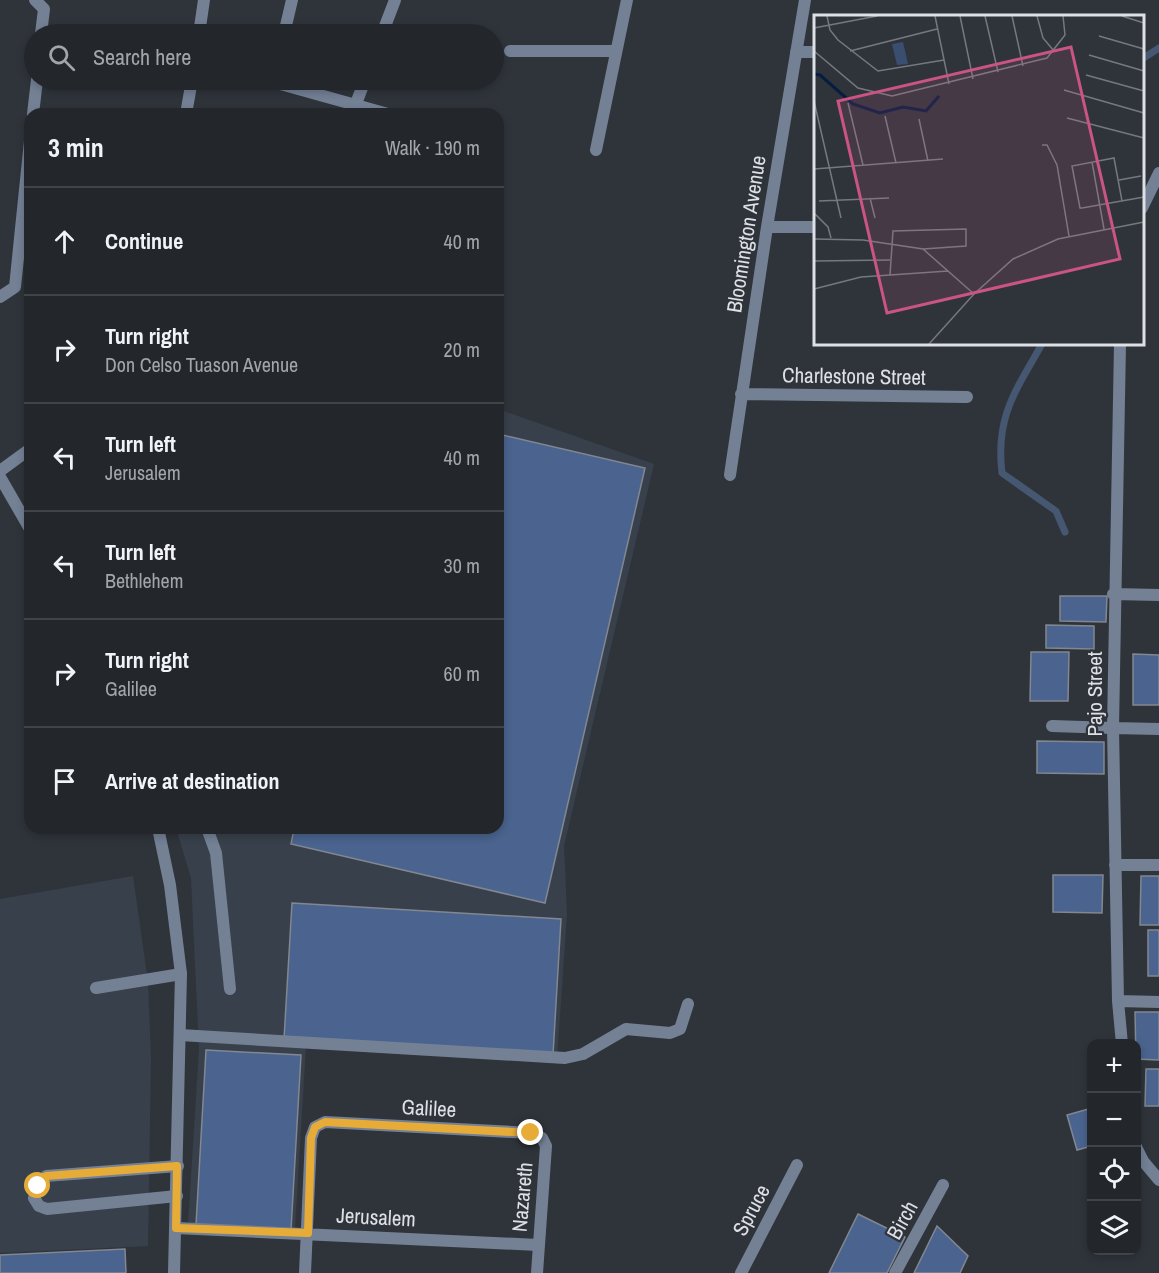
<!DOCTYPE html>
<html lang="en">
<head>
<meta charset="utf-8">
<style>
	body { margin:0; font-family:"Archivo Narrow",sans-serif; background:#2b2f34; color:#f1f3f6 }
	.controls { position:absolute; right:18px; bottom:18px; display:grid; overflow:hidden; border-radius:12px; box-shadow:0 3px 9px #0003 }
	.controls button { width:54px; height:54px; display:grid; place-items:center; padding:0; border:0; border-bottom:2px solid #404448; background:#23272c; color:#f1f3f6; font:30px sans-serif }
	.stop { position:absolute; width:18px; height:18px; margin:-14px; border:4px solid #e7ac37; border-radius:50%; background:#fff }
	.stop.end { background:#e7ac37; border-color:#fff; box-shadow:0 2px 6px #0008 }
	.list { margin:0; padding:0; list-style:none }
	h2 { display:flex; justify-content:space-between; align-items:center; height:78px; margin:0; padding:0 24px; font-size:26px }
	h2 small { font-size:20px; font-weight:400; color:#a3a5a9 }
	.list li { display:grid; grid-template-columns:39px 1fr auto; gap:18px; align-items:center; box-sizing:border-box; height:108px; padding:0 24px; border-top:2px solid #404448 }
	.list b { display:block; font-size:22px; white-space:nowrap }
	.list p { margin:0; font-size:20px; white-space:nowrap; color:#a3a5a9 }
	.list em { font-size:20px; font-style:normal; color:#a3a5a9 }
	.icon { flex:none; width:33px; height:33px; fill:none; stroke:currentColor; stroke-width:2; stroke-linecap:round; stroke-linejoin:round }
	.map { position:relative; flex:none; width:1159px; height:1273px; overflow:hidden }
	.search { position:absolute; background:#23272c; box-shadow:0 3px 9px #0003; left:24px; top:24px; width:480px; height:66px; display:flex; align-items:center; gap:15px; box-sizing:border-box; padding:0 21px; border-radius:33px; color:#a3a5a9; font-size:22px }
	.panel { position:absolute; background:#23272c; box-shadow:0 3px 9px #0003; left:24px; top:108px; width:480px; height:726px; border-radius:18px }
	.map>svg:first-child { display:block }
</style>
</head>
<body>
<div class="map">
<svg width="1159" height="1273" viewBox="0 0 1159 1273">
	<rect width="100%" height="100%" fill="#2f343b"/>
	<path fill="#38404b" d="M498 409 654 464 564 846 567 914 557 1060 306 1046 295 1229 188 1224 199 1049 191 878 176 828H498Z
		M133 876 148 982 151 1057 148 1246 0 1253V899Z"/>
	<g fill="none" stroke-linecap="round" stroke-linejoin="round">
		<path stroke="#465772" stroke-width="7" d="M1142 59 1159 48
			M1042 344C1016 390 995 417 1002 473L1056 511 1065 532"/>
	</g>
	<path fill="#4a648f" stroke="#828790" stroke-width="1.5" d="M498 434 645 468 545 903 291 844 294 829 291 828H498Z
		M1060 596H1107L1106 622 1060 621Z
		M1046 625 1094 626V649L1046 648Z
		M1031 652H1069L1068 701H1030Z
		M1133 654 1159 655V705H1133Z
		M1037 741 1104 742V774L1037 773Z
		M1053 875H1103L1102 913 1053 912Z
		M1141 876H1159V925H1140Z
		M292 903 561 919 553 1055 284 1039Z
		M1148 930H1159V976H1148Z
		M1135 1012H1159V1060L1136 1059Z
		M206 1050 301 1055 291 1230 196 1225Z
		M1146 1069H1159V1106H1145Z
		M1092 1108V1146L1077 1150 1067 1115Z
		M858 1214 905 1237 887 1273H829Z
		M937 1226 968 1256 960 1273H914Z
		M125 1249 126 1273H0V1255Z"/>
	<g fill="none" stroke-linecap="round" stroke-linejoin="round">
		<path stroke="#748195" stroke-width="12" d="M35 0 44 9 41 34
			M33 114 37 80
			M0 297 15 287 30 141
			M1052 726 1113 728
			M207 828 216 853 230 989
			M96 988 181 974
			M177 1196 47 1209 39 1206 34 1198 46 1176 178 1166"/>
		<path stroke="#748195" stroke-width="12" d="M199 34 204 0
			M284 34 292 0
			M382 34 395 0
			M510 51H616
			M796 52H816
			M266 80 388 114
			M186 114 192 80
			M352 114 365 80
			M596 150 627 0
			M1142 208 1159 173
			M767 227H816
			M1120 344 1113 728 1118 1001 1122 1044
			M741 394 967 397
			M0 471 30 449
			M730 475 767 227 805 0
			M1113 594 1159 595
			M1113 728 1159 729
			M1115 865H1159
			M1118 1001 1159 1002
			M180 1035 565 1058 583 1054 626 1029 670 1033 680 1029 688 1004
			M1136 1147 1143 1161 1159 1180
			M176 1228 538 1245
			M305 1273 311 1138 315 1127 325 1122 531 1133 542 1138 546 1146 537 1273
			M741 1273 797 1165
			M895 1273 943 1185"/>
		<path stroke="#748195" stroke-width="12" d="M0 477 30 529
			M158 828 170 885 181 974 174 1273"/>
	</g>
	<g fill="none" stroke-linecap="round" stroke-linejoin="round">
		<path stroke="#e7ac37" stroke-width="8" d="M38 1186 46 1176 177 1166 176 1228 308 1233 311 1138 315 1127 325 1122 531 1133"/>
	</g>
	<g text-anchor="middle" dominant-baseline="central" stroke-width="4.5" stroke-linejoin="round" paint-order="stroke">
		<g font-size="21" fill="#dde0e5" stroke="#2f343b">
			<text transform="translate(746 234) rotate(-81)">Bloomington Avenue</text>
			<text transform="translate(854 376) rotate(1)">Charlestone Street</text>
			<text transform="translate(1094 694) rotate(-90)">Pajo Street</text>
			<text transform="translate(429 1108) rotate(3)">Galilee</text>
			<text transform="translate(522 1197) rotate(-85)">Nazareth</text>
			<text transform="translate(751 1210) rotate(-62)">Spruce</text>
			<text transform="translate(376 1217) rotate(3)">Jerusalem</text>
			<text transform="translate(902 1220) rotate(-61)">Birch</text>
		</g>
	</g>
	<g transform="translate(814 15)">
		<rect width="330" height="330" fill="#2f343b"/>
		<path d="M89 27 94 49 83 50 78 29Z" fill="#3a4e70"/>
		<path fill="none" stroke="#061c41" stroke-width="3" d="M0 59 6 60 39 89 66 98 89 92 112 96 125 81"/>
		<path fill="none" stroke="#75797f" stroke-width="1.5" d="M13 1 16 15 24 25 64 56 130 45M121 1 135 69M146 1 159 64M171 1 184 57M198 1 209 51M223 1 229 23 240 36M308 1 330 8M0 13 63 1M285 21 330 34M0 36 44 73 78 81 233 43 251 20 249 1M36 36 123 14M275 40 330 56M272 60 330 76M250 75 330 98M0 86 27 203M34 88 49 150M71 101 82 148M253 103 330 123M105 104 114 146M228 130H233L243 150 255 221M278 147 290 214M0 154 129 144M305 165 327 161M56 183 61 203M5 186 75 183M308 186 300 143 258 151 266 193H268L330 182M0 198 14 212 17 223M0 224 49 225 109 234 160 279M0 246 76 245M76 260 79 216 152 214V231L109 234M0 274 47 262 134 256M115 329 160 279 199 244 244 224 330 207"/>
		<path fill="#ca5484" fill-opacity="0.15" stroke="#ca5484" stroke-width="3" d="M257 32 306 244 73 298 24 86Z"/>
		<rect width="330" height="330" fill="none" stroke="#dde0e5" stroke-width="3"/>
	</g>
</svg>
<div class="controls">
<button>+</button>
<button>−</button>
<button><svg class="icon" aria-label="locate" viewBox="0 0 24 24"><circle cx="12" cy="12" r="6"/><path d="M12 2v4M12 18v4M2 12h4M18 12h4"/></svg></button>
<button><svg class="icon" aria-label="layers" viewBox="0 0 24 24"><path d="M12 4l9 5-9 5-9-5zM3 14l9 5 9-5"/></svg></button>
</div>
<div class="stop" style="left:38px;top:1186px"></div>
<div class="stop end" style="left:531px;top:1133px"></div>
<div class="search"><svg class="icon" aria-label="search" viewBox="0 0 24 24"><circle cx="10" cy="10" r="6"/><path d="M15 15l6 6"/></svg>Search here</div>
<section class="panel">
<h2>3 min<small>Walk · 190 m</small></h2>
<ul class="list">
<li><svg class="icon" aria-label="ahead" viewBox="0 0 24 24"><path d="M12 20V5M6 11l6-6 6 6"/></svg><div><b>Continue</b></div><em>40 m</em></li>
<li><svg class="icon" aria-label="right" viewBox="0 0 24 24"><path d="M7 20v-9h11M14 6l5 5-5 5"/></svg><div><b>Turn right</b><p>Don Celso Tuason Avenue</p></div><em>20 m</em></li>
<li><svg class="icon" aria-label="left" viewBox="0 0 24 24"><path d="M17 20v-9H6M10 6l-5 5 5 5"/></svg><div><b>Turn left</b><p>Jerusalem</p></div><em>40 m</em></li>
<li><svg class="icon" aria-label="left" viewBox="0 0 24 24"><path d="M17 20v-9H6M10 6l-5 5 5 5"/></svg><div><b>Turn left</b><p>Bethlehem</p></div><em>30 m</em></li>
<li><svg class="icon" aria-label="right" viewBox="0 0 24 24"><path d="M7 20v-9h11M14 6l5 5-5 5"/></svg><div><b>Turn right</b><p>Galilee</p></div><em>60 m</em></li>
<li><svg class="icon" aria-label="arrive" viewBox="0 0 24 24"><path d="M6 21V4h12l-3 4 3 4H6"/></svg><div><b>Arrive at destination</b></div></li>
</ul>
</section>
</div>
</body>
</html>
